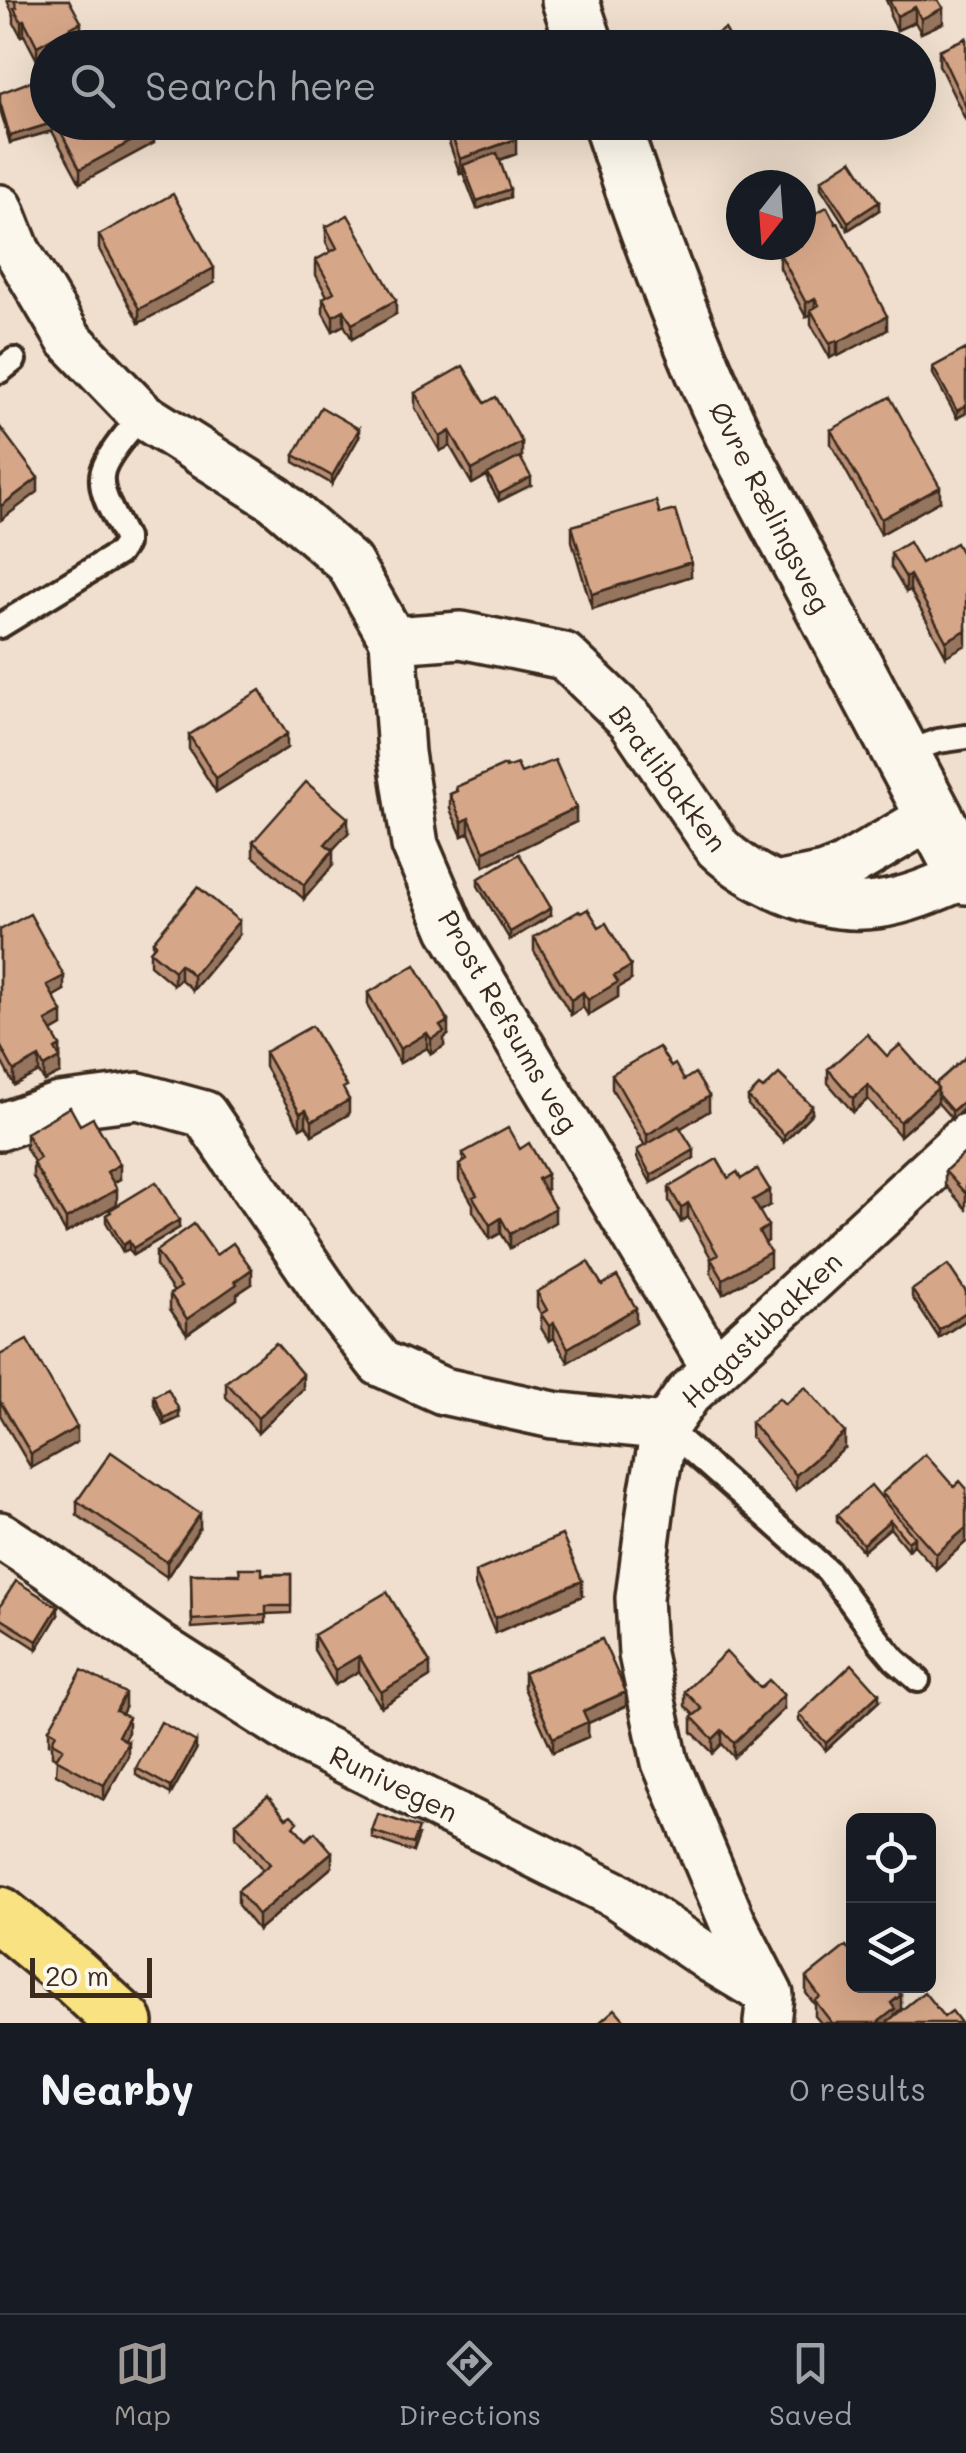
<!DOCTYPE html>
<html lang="en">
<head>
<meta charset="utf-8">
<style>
	body { margin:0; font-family:Mali,sans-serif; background:#242831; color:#f1f3f6 }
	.controls { position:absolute; right:30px; bottom:30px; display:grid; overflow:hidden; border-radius:15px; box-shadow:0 10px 40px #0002 }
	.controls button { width:90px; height:90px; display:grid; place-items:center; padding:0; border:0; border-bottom:2px solid #363941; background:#171b24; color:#f1f3f6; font:50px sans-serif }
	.compass { position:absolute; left:726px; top:170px; width:90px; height:90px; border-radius:50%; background:#171b24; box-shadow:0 10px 40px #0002; rotate:197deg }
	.scale { position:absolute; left:30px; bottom:25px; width:122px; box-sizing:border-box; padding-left:10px; border:5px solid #3b2a1e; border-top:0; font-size:28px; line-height:35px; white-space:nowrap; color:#3b2a1e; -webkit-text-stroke:8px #fbf7ec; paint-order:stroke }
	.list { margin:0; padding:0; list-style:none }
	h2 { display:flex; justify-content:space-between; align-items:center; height:130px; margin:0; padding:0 40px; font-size:42px }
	h2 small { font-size:32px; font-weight:400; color:#9ea1a6 }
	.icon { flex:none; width:55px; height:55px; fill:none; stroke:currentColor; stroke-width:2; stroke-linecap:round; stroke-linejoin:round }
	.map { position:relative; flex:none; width:966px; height:2023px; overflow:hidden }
	.search { position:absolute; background:#171b24; box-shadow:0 10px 40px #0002; left:30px; right:30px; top:30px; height:110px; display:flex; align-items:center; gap:25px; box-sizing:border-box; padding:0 35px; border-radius:55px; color:#9ea1a6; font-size:38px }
	.sheet { height:290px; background:#171b24 }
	nav { display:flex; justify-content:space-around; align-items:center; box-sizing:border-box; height:140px; border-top:2px solid #363941; background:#171b24; font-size:28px; color:#9ea1a6 }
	nav a { display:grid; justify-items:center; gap:5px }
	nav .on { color:#9f9995 }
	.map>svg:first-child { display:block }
</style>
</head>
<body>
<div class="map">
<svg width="966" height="2023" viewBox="0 0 966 2023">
	<rect width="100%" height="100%" fill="#f0dfce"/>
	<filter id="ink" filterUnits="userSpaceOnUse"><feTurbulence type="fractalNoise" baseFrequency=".01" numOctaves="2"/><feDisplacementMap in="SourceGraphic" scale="20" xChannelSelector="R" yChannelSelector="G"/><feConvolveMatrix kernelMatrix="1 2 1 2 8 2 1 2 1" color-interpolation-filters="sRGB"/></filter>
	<g filter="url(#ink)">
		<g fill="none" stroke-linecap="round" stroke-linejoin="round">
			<defs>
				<path id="service" d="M0 371 14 360
					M0 626 119 553 125 544V538C117 520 100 496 102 476 103 459 130 429 142 415
					M902 754 938 741 966 737
					M665 1427 828 1571 880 1642 895 1660 918 1680"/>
				<path id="minor" d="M0 208 17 251 69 339 142 415 275 499 349 563 393 640 401 753 415 845 451 929 715 1369
					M393 640 461 635 564 656 631 720 718 848C738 867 759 879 784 890 855 920 899 905 966 875
					M775 886 824 876 842 869 934 815
					M0 1127 59 1106 138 1096 204 1114 334 1304 380 1363 443 1391 553 1415 665 1427
					M0 1535 49 1567 161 1648 305 1740 616 1895 712 1960 769 1994
					M767 2023 770 1995 732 1921 665 1762 642 1654 639 1598 653 1490 665 1427 688 1394 966 1137"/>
				<path id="secondary" d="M570 0 586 48
					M611 122C647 231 686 337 735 440L966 876"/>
				<path id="primary" d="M0 1915 73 1975 125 2023"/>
			</defs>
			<use href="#service" stroke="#3b2a1e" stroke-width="30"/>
			<use href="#minor" stroke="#3b2a1e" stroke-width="52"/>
			<use href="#secondary" stroke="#3b2a1e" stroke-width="62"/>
			<use href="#primary" stroke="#3b2a1e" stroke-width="62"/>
			<use href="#service" stroke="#fbf7ec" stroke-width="22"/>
			<use href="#minor" stroke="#fbf7ec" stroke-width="45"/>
			<use href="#secondary" stroke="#fbf7ec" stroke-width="55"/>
			<use href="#primary" stroke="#f8e281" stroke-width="55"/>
		</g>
		<path fill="#b88f75" stroke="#3b2a1e" stroke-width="2.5" d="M7 0H69L81 37 61 48H48V55L37 60 24 35 21 36 14 23V16Z
			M886 0H938L943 23 921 33 915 22 897 30 890 16V9Z
			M966 38V121L939 65V50Z
			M0 93 48 104V122H151L154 143 80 183 52 131 10 143 0 109Z
			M442 122H510L516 154 500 160 510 197 477 209 463 173 460 174Z
			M821 180 879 210 848 230 821 188Z
			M807 218 887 330 838 356 837 354 830 358 811 324V314L806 317 780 268V259L774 249V245H801Z
			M326 227 396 314 352 339 344 325 333 331 323 313V298L327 296 316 275V260L331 252 326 242Z
			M99 235 214 283 139 323 99 249Z
			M966 349V413L957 418 933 374V367Z
			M415 393 485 403 522 456 503 466 531 485 499 501 488 482V475L472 484 450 446 440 451 415 408Z
			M831 430 940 501 881 534 831 444Z
			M359 437 332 484 294 462V455Z
			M660 514 691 576 592 609 572 541V526Z
			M891 553 921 563 966 561 946 656 910 590 906 592 891 567Z
			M189 735 287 748 216 792 189 749Z
			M506 768 521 773 576 822 484 866 469 833 462 836 450 809V794L456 792V787Z
			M348 833 332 850 333 865 304 899 253 856V842Z
			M478 879 551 915 510 940 478 886Z
			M0 930 64 990 53 996 62 1026 52 1032 60 1046V1073L44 1081 39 1072 14 1085 0 1059Z
			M239 935 193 990 180 979 174 985 150 965V951L153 948V941Z
			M534 937 631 980 618 988V997L588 1015 583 1007 571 1015 534 951Z
			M368 993 448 1035 444 1038V1046L431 1054 427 1048 400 1063 368 1007Z
			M265 1052 347 1096 349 1114 312 1135 306 1125 300 1128 265 1067Z
			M887 1056 935 1084 966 1057 952 1119 938 1103 900 1136 868 1099 853 1112 828 1083V1069Z
			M671 1067 709 1111 680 1128 694 1158 651 1183 637 1158V1150L645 1146 612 1089V1074Z
			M763 1089 812 1113 784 1142 748 1105V1097Z
			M80 1125 120 1179 113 1183 117 1204 66 1233 33 1177V1163L34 1162 26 1148V1133Z
			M520 1149 547 1189 544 1190 555 1222 510 1248 501 1233 490 1239 473 1211V1204L459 1180V1165L463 1163V1153Z
			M966 1152V1209L945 1185V1171Z
			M728 1178 741 1179 770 1205 759 1211 768 1241 765 1243 770 1267 723 1294 711 1273V1258L688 1217 681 1222 669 1201V1187Z
			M110 1210 179 1228 133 1255 129 1249 123 1252 106 1222V1215L110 1212Z
			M156 1251 216 1255 252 1284 237 1294V1299L187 1334 170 1309V1294L174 1292 156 1266Z
			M602 1285 636 1322 568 1362 554 1338 549 1341 541 1328V1314L537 1307V1292Z
			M912 1290 966 1292V1320L939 1338 912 1297Z
			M0 1355 77 1442 31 1468 0 1415Z
			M226 1382 303 1389 258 1433 226 1397Z
			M154 1396 179 1418 164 1425 154 1403Z
			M785 1404 845 1448 796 1490 751 1437V1422Z
			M954 1487 966 1488V1542L936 1569 914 1545 908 1550 890 1528 863 1551 837 1522V1515L882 1497V1493Z
			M77 1501 200 1528 167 1577 77 1515Z
			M475 1572 582 1596 495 1633 475 1586Z
			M191 1574H291V1613L266 1614V1623L192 1628Z
			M0 1606 58 1615 37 1649 0 1625Z
			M314 1635 430 1677 381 1707 359 1671 335 1685 314 1650Z
			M524 1673 626 1706 588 1723V1737L553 1752 524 1688Z
			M760 1688 784 1709 734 1757 722 1744 713 1753 692 1732V1717L694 1715 685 1706V1691Z
			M879 1701 826 1750 799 1721V1714Z
			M125 1708 122 1714 128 1732 124 1739 128 1756 104 1800 56 1774 57 1759 52 1756V1745L49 1744V1729Z
			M196 1750 171 1794 136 1775V1768Z
			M236 1823 298 1831 332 1867 258 1930 238 1905V1890L263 1870 236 1837Z
			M372 1831 419 1835 413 1852 372 1838Z
			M806 1978 854 1986 901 2009 895 2015 944 2017 961 2023H821L815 2016V2005L806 1993Z"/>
		<path fill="#96745f" stroke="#3b2a1e" stroke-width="2.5" d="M915 7V22L897 30V16Z
			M943 8V23L921 33V19Z
			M24 20V35L21 36V21Z
			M81 22V37L61 48H48V55L37 60V46Z
			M710 122H728L710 132Z
			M818 122H831L818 130Z
			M52 123V131L10 143V136Z
			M154 129V143L80 183V169Z
			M516 139V154L466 172 463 165V173L460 174V159Z
			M510 189V197L477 209V201Z
			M879 202V210L848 230V222Z
			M214 268V283L139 323V309Z
			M815 298V312L811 310V314L806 317V303Z
			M396 300V314L352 339V324Z
			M344 310V325L333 331V316Z
			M887 316V330L838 356V342Z
			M837 340V354L830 358V344Z
			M966 405V413L957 418V411Z
			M359 429V437L332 484V476Z
			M450 431V446L440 451V437Z
			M522 442V456L472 484V470Z
			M531 477V485L499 501V494Z
			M38 478V492L1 520V506Z
			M940 487V501L881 534V519Z
			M691 562V576L592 609V594Z
			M910 575V590L906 592V578Z
			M966 630V645L946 656V641Z
			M287 734V748L216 792V778Z
			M576 808V822L484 866V851Z
			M348 818V833L325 858V844Z
			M469 818V833L462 836V822Z
			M333 850V865L304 899V885Z
			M551 908V915L510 940V932Z
			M239 921V935L193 990V975Z
			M180 964V979L174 985V971Z
			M631 966V980L618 988V997L588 1015V1000L614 976Z
			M64 976V990L47 1000V985Z
			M583 992V1007L571 1015V1000Z
			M62 1012V1026L46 1035V1021Z
			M448 1021V1035L444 1038V1046L431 1054V1039L440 1026Z
			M427 1033V1048L400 1063V1049Z
			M60 1046V1073L44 1081V1067L55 1049Z
			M39 1057V1072L14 1085V1071Z
			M868 1085V1099L853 1112V1098Z
			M938 1088V1102L900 1136V1122Z
			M709 1096V1111L647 1149V1135Z
			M966 1099V1107L952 1119V1111Z
			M349 1100V1114L312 1135V1121Z
			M812 1106V1113L784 1142V1135Z
			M306 1110V1125L300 1128V1113Z
			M694 1150V1158L651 1183V1175Z
			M120 1164V1179L107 1186V1172Z
			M547 1174V1189L538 1194V1179Z
			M117 1189V1204L66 1233V1219Z
			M770 1190V1205L753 1215V1200Z
			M688 1203V1217L681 1222V1208Z
			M555 1208V1222L510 1248V1234Z
			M501 1218V1233L490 1239V1225Z
			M179 1220V1228L133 1255V1248Z
			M768 1226V1241L759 1246V1232Z
			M129 1241V1249L123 1252V1245Z
			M770 1252V1267L723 1294V1279Z
			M252 1269V1284L237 1294V1299L187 1334V1319Z
			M636 1308V1322L568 1362V1348Z
			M966 1312V1320L939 1338V1330Z
			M554 1323V1338L549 1341V1326Z
			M303 1375V1389L258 1433V1418Z
			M179 1410V1418L164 1425V1418Z
			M77 1427V1442L31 1468V1454Z
			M845 1433V1448L796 1490V1475Z
			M200 1514V1528L167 1577V1562Z
			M890 1520V1528L863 1551V1544Z
			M966 1528V1542L936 1569V1554Z
			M914 1537V1544L908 1550V1542Z
			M582 1581V1596L495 1633V1618Z
			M58 1607V1615L37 1649V1641Z
			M359 1656V1671L335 1685V1670Z
			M430 1663V1677L381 1707V1692Z
			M626 1692V1706L588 1723V1737L553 1752V1738L583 1711Z
			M125 1693V1708L116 1725V1711Z
			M879 1694V1701L826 1750V1743Z
			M784 1695V1709L734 1757V1743Z
			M128 1717V1732L118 1750V1736Z
			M722 1730V1744L713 1753V1739Z
			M128 1742V1756L104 1800V1785Z
			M196 1742V1750L171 1794V1787Z
			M332 1852V1867L258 1930V1915Z
			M901 1995V2009L895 2014V2023L888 2021V2023H877L891 2003Z"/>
		<path fill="#d6a688" stroke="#3b2a1e" stroke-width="2.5" d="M14 0H69L81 22 37 46 24 20 21 21 14 8 17 7Z
			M893 0H938L943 8 921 19 915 7 897 16 890 2Z
			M725 29 736 48H691Z
			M966 38V107L939 50Z
			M40 78 47 104 48 122 52 123 10 136 0 102V93Z
			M56 122H151L154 129 80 169Z
			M447 122H510L516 139 460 159Z
			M497 153 510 189 477 201 463 165Z
			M852 160 879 202 848 222 821 180Z
			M173 194 214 268 139 309 99 235Z
			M827 207 836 224 838 223 887 316 838 342 837 340 830 344 811 310 819 305 815 298 806 303 780 254 784 252 780 245H801V210L803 209 807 218Z
			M348 215 396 300 352 324 344 310 333 316 323 298 334 292 316 260 337 248 326 227Z
			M966 349V405L957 411 933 367Z
			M463 366 485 403 496 397 522 442 472 470 450 431 440 437 415 393Z
			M890 397 940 487 881 519 831 430Z
			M321 407 359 429 332 476 294 455Z
			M0 427 38 478 1 506 0 505Z
			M520 457 531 477 499 494 488 474Z
			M656 501 660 514 675 510 691 562 592 594 572 526Z
			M909 542 921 563 956 543 966 561V630L946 641 910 575 906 578 891 553Z
			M260 690 287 734 216 778 189 735Z
			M555 760 576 808 484 851 469 818 462 822 450 794 457 791 456 787 505 765 506 768 517 764 521 773Z
			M306 782 348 818 325 844 333 850 304 885 253 842Z
			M519 854 551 908 510 932 478 879Z
			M198 887 239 921 193 975 180 964 174 971 150 951 156 944 153 941Z
			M588 909 599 927 606 923 631 966 614 976 618 982 588 1000 583 992 571 1000 534 937 579 911 581 913Z
			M30 914 64 976 47 985 62 1012 46 1021 60 1046 55 1049 60 1058 44 1067 39 1057 14 1071 0 1045V930Z
			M415 965 448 1021 440 1026 444 1032 431 1039 427 1033 400 1049 368 993Z
			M312 1026 347 1086 343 1088 349 1100 312 1121 306 1110 300 1113 265 1052Z
			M867 1034 887 1056 900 1045 938 1088 900 1122 868 1085 853 1098 828 1069Z
			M659 1047 671 1067 675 1064 684 1080 695 1073 709 1096 647 1135 612 1074Z
			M966 1057V1099L952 1111 938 1095V1088L935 1084Z
			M779 1074 812 1106 784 1135 748 1097 759 1086 763 1089Z
			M70 1107 80 1125 93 1118 120 1164 107 1172 117 1189 66 1219 33 1163 40 1158 26 1133Z
			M679 1126 694 1150 651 1175 637 1150Z
			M508 1128 520 1149 529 1143 547 1174 538 1179 555 1208 510 1234 501 1218 490 1225 473 1197 477 1195 459 1165 467 1160 463 1153Z
			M966 1152V1194L945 1171Z
			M717 1159 728 1178 737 1172 741 1179 757 1169 770 1190 753 1200 768 1226 759 1232 770 1252 723 1279 711 1259 718 1255 688 1203 681 1208 669 1187Z
			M156 1182 179 1220 133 1248 129 1241 123 1245 106 1215 111 1212 110 1210Z
			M194 1224 216 1255 233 1243 252 1269 235 1281 237 1284 187 1319 170 1294 181 1287 156 1251Z
			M588 1262 602 1285 617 1276 636 1308 568 1348 554 1323 549 1326 541 1314 547 1310 537 1292Z
			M948 1265 966 1292V1312L939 1330 912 1290Z
			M27 1340 77 1427 31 1454 0 1401V1355Z
			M276 1343 303 1375 258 1418 226 1382Z
			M805 1387 845 1433 796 1475 751 1422 779 1398 785 1404Z
			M168 1389 179 1410 164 1418 154 1396Z
			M111 1452 200 1514 167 1562 77 1501Z
			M925 1454 954 1487 960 1481 966 1488V1528L936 1554 882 1493Z
			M871 1485 914 1537 908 1542 890 1520 863 1544 837 1515Z
			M562 1535 582 1581 495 1618 475 1572Z
			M239 1568H262V1575L291 1574V1606H266V1615L192 1620 191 1574 240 1575Z
			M16 1581 58 1607 37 1641 0 1618V1606Z
			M387 1592 430 1663 381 1692 359 1656 335 1670 314 1635Z
			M602 1639 626 1692 583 1711 588 1722 553 1738 524 1673Z
			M726 1652 760 1688 769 1680 784 1695 734 1743 722 1730 713 1739 692 1717 702 1709 685 1691Z
			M852 1664 879 1694 826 1743 799 1714Z
			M82 1670 125 1693 116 1711 128 1717 118 1736 128 1742 104 1785 56 1759 63 1748 52 1742 56 1733 49 1729Z
			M161 1722 196 1742 171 1787 136 1768Z
			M268 1796 286 1818 291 1815 298 1822 294 1826 306 1840 315 1832 332 1852 258 1915 238 1890 270 1864 236 1823Z
			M378 1814 419 1828 413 1844 372 1831Z
			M846 1946 854 1956V1986H894L901 1995 891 2003 895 2009 877 2023H832L815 2001 820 1997 806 1978Z
			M924 1992 944 2017 952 2011 961 2023H889L888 2021Z
			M615 2009 627 2023H599Z"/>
	</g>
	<g text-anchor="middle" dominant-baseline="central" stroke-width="8" stroke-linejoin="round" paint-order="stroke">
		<g font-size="28" fill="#3b2a1e" stroke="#fbf7ec">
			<text transform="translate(771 507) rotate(63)">Øvre Rælingsveg</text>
			<text transform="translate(669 778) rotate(53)">Bratlibakken</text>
			<text transform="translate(509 1021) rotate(60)">Prost Refsums veg</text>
			<text transform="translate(761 1329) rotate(-44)">Hagastubakken</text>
			<text transform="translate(394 1783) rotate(26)">Runivegen</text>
		</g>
	</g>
</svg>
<div class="controls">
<button><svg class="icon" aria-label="locate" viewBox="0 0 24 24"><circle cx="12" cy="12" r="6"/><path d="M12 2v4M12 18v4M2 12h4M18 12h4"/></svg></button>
<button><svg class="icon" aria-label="layers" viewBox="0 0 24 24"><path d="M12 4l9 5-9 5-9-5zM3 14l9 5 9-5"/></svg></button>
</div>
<svg class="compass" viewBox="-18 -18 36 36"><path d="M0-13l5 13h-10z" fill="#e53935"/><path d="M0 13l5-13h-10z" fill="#9ea1a6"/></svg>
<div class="scale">20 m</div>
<div class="search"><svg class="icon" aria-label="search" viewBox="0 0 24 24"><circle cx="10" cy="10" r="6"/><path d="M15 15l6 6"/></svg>Search here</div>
</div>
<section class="sheet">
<h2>Nearby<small>0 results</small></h2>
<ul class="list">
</ul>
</section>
<nav>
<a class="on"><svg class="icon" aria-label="map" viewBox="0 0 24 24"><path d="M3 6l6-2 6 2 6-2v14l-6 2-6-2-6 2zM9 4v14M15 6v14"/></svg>Map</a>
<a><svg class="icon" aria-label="directions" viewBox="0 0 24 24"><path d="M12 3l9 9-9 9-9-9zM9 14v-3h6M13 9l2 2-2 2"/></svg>Directions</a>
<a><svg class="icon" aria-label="saved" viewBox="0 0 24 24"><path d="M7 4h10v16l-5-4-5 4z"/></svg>Saved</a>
</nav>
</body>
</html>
